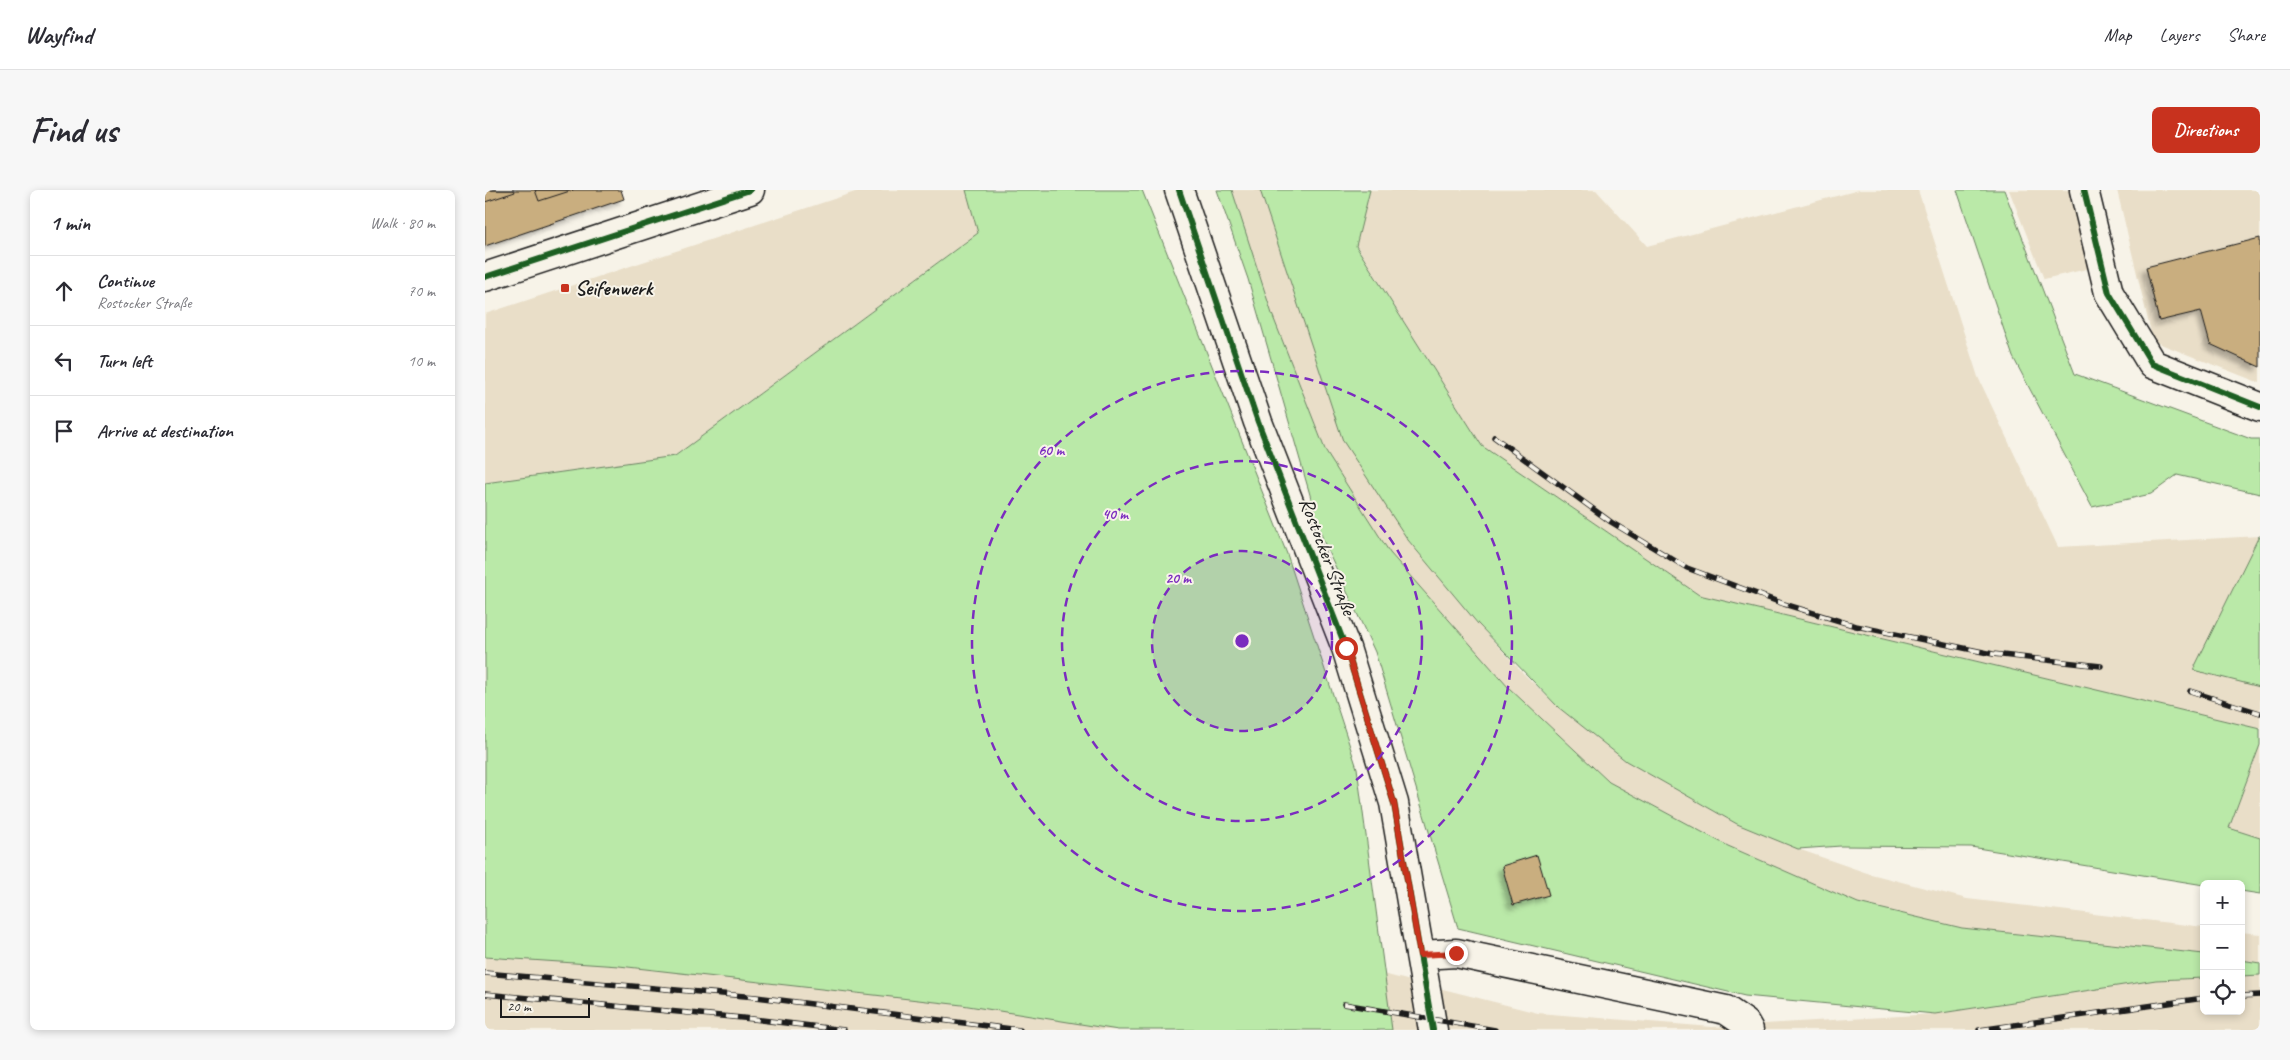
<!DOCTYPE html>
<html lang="en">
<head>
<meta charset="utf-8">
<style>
	body { margin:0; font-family:Caveat,sans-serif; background:#f7f7f7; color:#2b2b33 }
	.controls { position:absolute; right:15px; bottom:15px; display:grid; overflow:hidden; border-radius:8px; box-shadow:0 2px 8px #0003 }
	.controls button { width:45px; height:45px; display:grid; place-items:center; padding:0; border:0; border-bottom:1px solid #e1e1e2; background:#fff; color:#2b2b33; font:25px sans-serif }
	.scale { position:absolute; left:15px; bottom:12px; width:90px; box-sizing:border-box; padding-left:5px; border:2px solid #1c1c1c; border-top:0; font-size:14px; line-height:18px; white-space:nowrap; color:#1c1c1c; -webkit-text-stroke:4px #f7f3e8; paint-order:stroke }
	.stop { position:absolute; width:15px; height:15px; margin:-11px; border:4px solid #c8321e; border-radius:50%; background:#fff }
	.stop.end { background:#c8321e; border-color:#fff; box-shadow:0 1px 5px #0008 }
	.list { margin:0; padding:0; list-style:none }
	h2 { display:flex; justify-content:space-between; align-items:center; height:65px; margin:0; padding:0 20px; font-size:21px }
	h2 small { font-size:16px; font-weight:400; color:#7c7c81 }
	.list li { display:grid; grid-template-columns:32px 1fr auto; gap:15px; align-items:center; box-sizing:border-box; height:70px; padding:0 20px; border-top:1px solid #e1e1e2 }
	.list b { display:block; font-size:19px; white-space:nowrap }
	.list p { margin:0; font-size:16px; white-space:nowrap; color:#7c7c81 }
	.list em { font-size:16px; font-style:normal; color:#7c7c81 }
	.icon { flex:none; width:28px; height:28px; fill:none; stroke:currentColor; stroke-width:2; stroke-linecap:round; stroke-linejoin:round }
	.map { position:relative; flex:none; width:1775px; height:840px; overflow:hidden; border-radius:8px }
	header { display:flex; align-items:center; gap:30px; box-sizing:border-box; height:70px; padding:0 25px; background:#fff; border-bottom:1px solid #e1e1e2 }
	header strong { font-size:24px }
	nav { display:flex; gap:28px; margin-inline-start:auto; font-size:18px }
	.intro { display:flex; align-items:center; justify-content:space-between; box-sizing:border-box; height:120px; padding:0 30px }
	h1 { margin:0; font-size:35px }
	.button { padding:12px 22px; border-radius:8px; background:#c8321e; color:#fff; font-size:18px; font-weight:700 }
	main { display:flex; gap:30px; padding:0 30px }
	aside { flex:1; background:#fff; border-radius:8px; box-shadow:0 2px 8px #0003 }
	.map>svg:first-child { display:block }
</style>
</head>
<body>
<header>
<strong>Wayfind</strong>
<nav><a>Map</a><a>Layers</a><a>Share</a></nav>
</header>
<div class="intro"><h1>Find us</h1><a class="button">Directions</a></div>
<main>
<aside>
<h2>1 min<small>Walk · 80 m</small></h2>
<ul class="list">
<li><svg class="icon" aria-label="ahead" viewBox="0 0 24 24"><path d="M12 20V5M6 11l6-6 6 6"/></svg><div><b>Continue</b><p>Rostocker Straße</p></div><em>70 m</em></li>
<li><svg class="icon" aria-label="left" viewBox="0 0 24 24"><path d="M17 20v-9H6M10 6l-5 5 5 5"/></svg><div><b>Turn left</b></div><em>10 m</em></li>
<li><svg class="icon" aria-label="arrive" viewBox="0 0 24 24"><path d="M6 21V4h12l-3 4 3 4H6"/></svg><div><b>Arrive at destination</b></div></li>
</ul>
</aside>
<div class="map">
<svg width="1775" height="840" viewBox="0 0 1775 840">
	<defs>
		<filter id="shadow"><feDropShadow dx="-4.5" dy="4.5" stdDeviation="2.5" flood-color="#0004"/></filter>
	</defs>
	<rect width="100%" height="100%" fill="#f7f3e8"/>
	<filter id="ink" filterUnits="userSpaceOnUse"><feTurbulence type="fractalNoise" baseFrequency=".02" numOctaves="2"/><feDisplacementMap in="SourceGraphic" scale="10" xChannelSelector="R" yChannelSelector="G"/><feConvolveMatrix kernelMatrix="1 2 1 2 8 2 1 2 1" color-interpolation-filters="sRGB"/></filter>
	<g filter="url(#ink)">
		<path fill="#e9dec8" d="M376 0H481L494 42 190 266 0 293V124Z
			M747 0H775L815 120 923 350 993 434 1038 483 1073 517 1141 571 1252 634 1313 659 1382 683 1482 709 1719 737V764L1477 738 1373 713 1243 656 1124 592 1023 497 905 363 841 262 787 124Z
			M885 0H1111L1162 56 1374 0H1433L1493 187 1573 357 1775 346V539L1214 405 997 256 871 55Z
			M1524 0H1584L1606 78 1559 89Z
			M1632 0H1775V193L1668 151Z
			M1775 555V648L1744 638Z
			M0 644 898 784 1053 823 1227 837 1450 824 1671 790 1719 788V821H1756V786L1775 785V840H0Z
			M1756 742 1775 744V773L1756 770Z"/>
		<path fill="#bae9a8" stroke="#6b8262" d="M481 0H657L802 364 872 578 907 840H633L477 815 134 776 0 767V293L190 266 493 43Z
			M732 0H747L787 124 841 262 905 363 1023 497 1124 592 1243 656 1373 713 1477 738 1719 764V788L1671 790 1450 824 1260 806 973 738 890 462 838 350 763 89Z
			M775 0H885L871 56 997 256 1214 405 1775 539V555L1744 638 1775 648V704L1756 701V694L1719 695 1486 657 1356 656 1313 659 1252 634 1141 571 1073 517 993 434 923 350 858 251Z
			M1472 0H1519L1590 184 1766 249H1775V304L1692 285 1666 304 1607 317 1528 167Z
			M1774 346H1775V497L1708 480Z
			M1756 770 1775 773V785L1756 786Z"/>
		<path fill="#c9ae7f" stroke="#1c1c1c" filter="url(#shadow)" d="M0 0H29L30 2 0 12Z
			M0 0H136L139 9 0 56Z
			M50 0H88L54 11Z
			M1775 48V177L1725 154 1716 121 1674 131 1661 77Z
			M1052 665 1064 705 1028 715 1017 676Z"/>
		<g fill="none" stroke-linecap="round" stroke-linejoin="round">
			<defs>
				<path id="minor" d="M694 0 773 232 861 458 909 613 948 840
					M1599 0 1624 103 1667 174 1775 217
					M935 765 971 763 1241 820 1260 833 1264 840"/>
				<path id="major" d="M0 87 265 0"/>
			</defs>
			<use href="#minor" stroke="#1c1c1c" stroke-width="31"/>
			<use href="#major" stroke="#1c1c1c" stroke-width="31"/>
			<use href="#minor" stroke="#f7f3e8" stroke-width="28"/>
			<use href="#major" stroke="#f7f3e8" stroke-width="28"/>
			<defs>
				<path id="rail" d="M1009 247 1126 332 1202 378 1299 414 1371 436 1508 464 1616 476
					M1705 501 1775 523
					M0 783 271 807 535 840
					M0 804 268 829 359 840
					M1756 806 1775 805
					M859 814 1010 840
					M1494 840 1719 808"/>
			</defs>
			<use href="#rail" stroke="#1c1c1c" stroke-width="5.5"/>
			<use href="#rail" stroke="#f7f3e8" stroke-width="4" stroke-dasharray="11" stroke-linecap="butt"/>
			<defs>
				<path id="cycleway" d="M694 0 773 232 861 458 909 613 948 840
					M1599 0 1624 103 1667 174 1775 217
					M0 87 265 0"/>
			</defs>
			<use href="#cycleway" stroke="#f7f3e8" stroke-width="9"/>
			<use href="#cycleway" stroke="#1b5e20" stroke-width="6"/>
		</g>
	</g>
	<g fill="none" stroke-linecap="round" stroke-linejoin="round" filter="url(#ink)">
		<path stroke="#c8321e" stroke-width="6" d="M861 458 909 613 935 765 971 763"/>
	</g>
	<circle cx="757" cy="451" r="90" fill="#7b2cbf" fill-opacity=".12"/>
	<g fill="none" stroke="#7b2cbf" stroke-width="2.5" stroke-dasharray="9 6">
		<circle cx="757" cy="451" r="90"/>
		<circle cx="757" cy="451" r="180"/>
		<circle cx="757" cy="451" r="270"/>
	</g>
	<rect fill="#c8321e" stroke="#f7f3e8" stroke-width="2" x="75" y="93" width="10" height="10" rx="2.5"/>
	<g text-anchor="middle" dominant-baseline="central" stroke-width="4" stroke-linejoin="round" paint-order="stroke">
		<g font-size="21" font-weight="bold" fill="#1c1c1c" stroke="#f7f3e8" text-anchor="start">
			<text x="90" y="98">Seifenwerk</text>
		</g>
		<g font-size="21" fill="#1c1c1c" stroke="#f7f3e8">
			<text transform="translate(843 366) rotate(69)">Rostocker Straße</text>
		</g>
	</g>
	<circle cx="757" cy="451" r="8" fill="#7b2cbf" stroke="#f7f3e8" stroke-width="2.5"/>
	<g font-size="15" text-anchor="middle" font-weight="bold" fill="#7b2cbf" stroke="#f7f3e8" stroke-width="4" stroke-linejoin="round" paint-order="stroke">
		<text x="566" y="265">60 m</text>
		<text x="630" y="329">40 m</text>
		<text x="693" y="393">20 m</text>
	</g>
</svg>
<div class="controls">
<button>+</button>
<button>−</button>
<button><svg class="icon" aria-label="locate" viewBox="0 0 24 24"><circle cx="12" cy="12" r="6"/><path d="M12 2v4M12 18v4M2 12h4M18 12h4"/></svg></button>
</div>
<div class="scale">20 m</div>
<div class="stop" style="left:861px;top:458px"></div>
<div class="stop end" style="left:971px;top:763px"></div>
</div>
</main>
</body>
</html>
